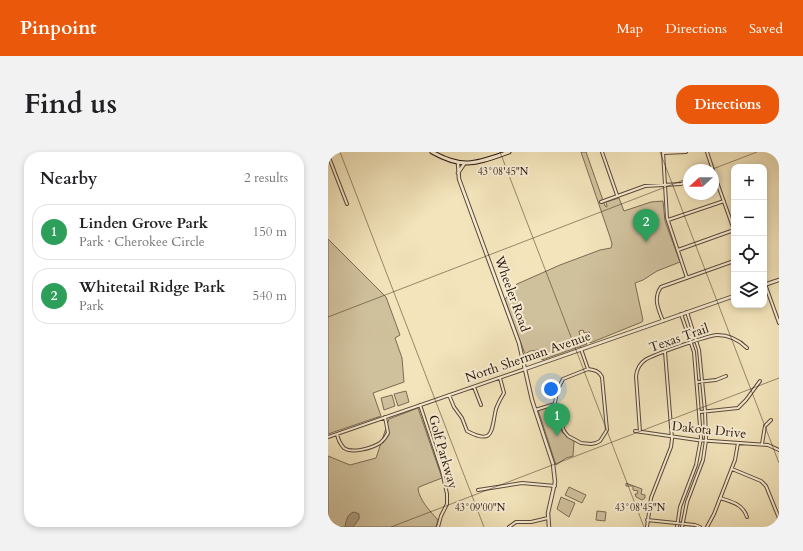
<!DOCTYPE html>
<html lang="en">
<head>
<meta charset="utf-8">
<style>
	body { margin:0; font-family:Cardo,serif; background:#f2f2f2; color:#202124 }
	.controls { position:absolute; right:12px; top:12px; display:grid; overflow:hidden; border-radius:8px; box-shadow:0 2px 6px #0003 }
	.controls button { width:36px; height:36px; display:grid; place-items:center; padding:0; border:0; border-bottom:1px solid #e0e0e0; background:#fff; color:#202124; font:20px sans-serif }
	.compass { position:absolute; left:355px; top:12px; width:36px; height:36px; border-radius:50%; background:#fff; box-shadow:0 2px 6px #0003; rotate:249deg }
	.you { position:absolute; left:223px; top:237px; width:14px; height:14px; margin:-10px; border:3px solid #fff; border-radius:50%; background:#1a73e8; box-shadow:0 0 0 6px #1a73e833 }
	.badge { display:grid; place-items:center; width:26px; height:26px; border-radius:50%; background:#ea580c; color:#fff; font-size:13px; font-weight:700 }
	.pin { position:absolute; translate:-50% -33px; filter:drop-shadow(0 1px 2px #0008) }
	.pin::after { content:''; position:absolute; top:21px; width:14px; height:12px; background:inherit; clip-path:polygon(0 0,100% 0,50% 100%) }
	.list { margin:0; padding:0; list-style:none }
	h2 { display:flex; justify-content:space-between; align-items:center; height:52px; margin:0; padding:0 16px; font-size:17px }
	h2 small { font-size:13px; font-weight:400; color:#757577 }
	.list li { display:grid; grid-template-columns:26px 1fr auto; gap:12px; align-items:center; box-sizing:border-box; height:56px; margin:0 8px 8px; padding:0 8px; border:1px solid #e0e0e0; border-radius:16px }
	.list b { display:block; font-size:15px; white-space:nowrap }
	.list p { margin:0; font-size:13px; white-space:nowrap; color:#757577 }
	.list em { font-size:13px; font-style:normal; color:#757577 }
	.icon { flex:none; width:22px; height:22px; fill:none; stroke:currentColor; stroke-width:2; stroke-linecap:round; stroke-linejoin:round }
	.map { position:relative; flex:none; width:451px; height:375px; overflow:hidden; border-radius:16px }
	header { display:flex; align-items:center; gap:24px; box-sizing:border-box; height:56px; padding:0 20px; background:#ea580c; color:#fff }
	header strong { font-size:19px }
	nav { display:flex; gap:22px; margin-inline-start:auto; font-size:14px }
	.intro { display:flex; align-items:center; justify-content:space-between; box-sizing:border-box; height:96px; padding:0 24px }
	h1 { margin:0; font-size:28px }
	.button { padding:10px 18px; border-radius:16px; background:#ea580c; color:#fff; font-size:14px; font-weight:700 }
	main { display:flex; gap:24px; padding:0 24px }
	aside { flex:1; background:#fff; border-radius:16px; box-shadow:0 2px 6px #0003 }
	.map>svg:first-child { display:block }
</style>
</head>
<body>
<header>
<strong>Pinpoint</strong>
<nav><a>Map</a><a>Directions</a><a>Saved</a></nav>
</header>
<div class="intro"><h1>Find us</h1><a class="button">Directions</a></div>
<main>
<aside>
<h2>Nearby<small>2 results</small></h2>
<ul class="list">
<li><span class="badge" style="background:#2e9e5b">1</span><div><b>Linden Grove Park</b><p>Park · Cherokee Circle</p></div><em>150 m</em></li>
<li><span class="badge" style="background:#2e9e5b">2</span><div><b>Whitetail Ridge Park</b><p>Park</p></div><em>540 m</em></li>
</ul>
</aside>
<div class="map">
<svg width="451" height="375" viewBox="0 0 451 375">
	<rect width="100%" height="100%" fill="#f3e4bb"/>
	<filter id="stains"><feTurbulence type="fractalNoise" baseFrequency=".005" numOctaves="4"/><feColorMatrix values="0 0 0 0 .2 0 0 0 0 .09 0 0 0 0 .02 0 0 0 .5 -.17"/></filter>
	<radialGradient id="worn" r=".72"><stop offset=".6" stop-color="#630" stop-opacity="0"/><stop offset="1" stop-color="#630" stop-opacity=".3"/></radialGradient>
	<path fill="#d0c19d" stroke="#7c6a54" d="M253 0H258L277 54 279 55 278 50 291 46 296 59 323 50 335 49 337 69 352 110 329 119 315 128 307 131 315 168 314 170 262 191 260 187 263 183 261 180 256 181 255 178 251 179 253 188H257L259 192 214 208 212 198 202 199 197 202 177 148 182 139 189 132 232 113 272 98 283 96 284 92 282 85Z
		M0 87 58 145 72 183 67 186 74 206 76 230 45 241 53 264 0 282Z
		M78 239 81 250 70 254 66 242Z
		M64 243 67 254 56 258 53 246Z
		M224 254 234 280 246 289 245 304 238 306 228 313 210 258Z
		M90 256 114 326 91 335 90 337C92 349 102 359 110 368L108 375H0V304L22 313 48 306 61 267Z
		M298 331 314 337 313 342 317 343V346L314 348 308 345 307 342H309L310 339 305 338V334H298Z
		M241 335 258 343 254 351 237 343Z
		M233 345 247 351 241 365 229 357Z
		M269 359 278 360 277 369 268 368Z"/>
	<path fill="#ae9d80" stroke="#786652" d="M26 360 31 362V367L25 375H17C18 369 19 362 26 360Z"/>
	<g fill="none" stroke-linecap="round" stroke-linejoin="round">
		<defs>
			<path id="minor" d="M274 0 289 43
				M335 0 339 66 359 126
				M379 0 385 18
				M335 1 358 0
				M0 3 19 52
				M385 19 406 78
				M273 50 317 34 353 32 361 29
				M340 68 396 49
				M350 98 406 78
				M436 124 437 132 451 171
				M335 169C330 157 325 146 333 135L406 109
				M253 197 260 217 235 227 229 239 227 251 236 279 240 284 253 291 263 292 268 291 272 289 279 278 274 225C271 219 267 218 260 217
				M369 230 388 228 398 224
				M146 235 153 253
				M121 243 126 255 134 266 139 279C167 294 163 277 168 257 170 251 173 246 176 241L172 226
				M92 253 114 319 119 342V352L113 364 110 375
				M207 258 227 252
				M372 260 410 256 418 248 432 229
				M307 279 369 288 440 293 451 298
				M312 280 308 224C309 217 311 212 317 208 324 203 381 183 389 183 401 183 411 188 419 196
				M9 282C10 287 12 292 16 296 24 302 44 296 52 291 56 288 58 285 60 281L57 265
				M0 285 197 217
				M434 292 437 274 443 268
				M404 317 433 329 438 334 451 366
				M150 338 194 331 227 334
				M392 346C404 350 415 352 419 365
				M319 368 367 373 372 375
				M181 375 188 370H203L220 366
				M319 375 323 346 343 295 344 287 337 200
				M349 375 352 355 368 313 373 286 366 200 353 162
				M354 375 359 350 375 308 378 288 377 259 371 198 359 160
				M379 375 386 362 407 308 410 291"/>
			<path id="tertiary" d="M130 11 131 27 191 191 204 248 225 312 227 330 220 361 221 375
				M130 21 136 12
				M436 133 451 128
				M197 217 406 144"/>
			<path id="secondary" d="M104 0C136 18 149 11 181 0"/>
		</defs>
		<use href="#minor" stroke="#5a4838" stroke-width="4"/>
		<use href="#tertiary" stroke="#5a4838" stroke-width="4.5"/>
		<use href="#secondary" stroke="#27140c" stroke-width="5"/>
		<use href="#minor" stroke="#f7edd3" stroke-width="2"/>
		<use href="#tertiary" stroke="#f7edd3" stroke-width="2.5"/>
		<use href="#secondary" stroke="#f7edd3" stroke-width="3"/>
	</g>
	<path fill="none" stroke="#27140c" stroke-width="1" stroke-opacity="0.45" d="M12 0 156 375M172 0 316 375M332 0 451 311M382 18 429 0M0 165 361 26M63 375 451 226"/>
	<g text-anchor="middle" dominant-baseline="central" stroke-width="4" stroke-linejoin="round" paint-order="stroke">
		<g font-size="13" fill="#27140c" stroke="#f7edd3">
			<text transform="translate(184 142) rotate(70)">Wheeler Road</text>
			<text transform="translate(351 186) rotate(-19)">Texas Trail</text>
			<text transform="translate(200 205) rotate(-19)">North Sherman Avenue</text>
			<text transform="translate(381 278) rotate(6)">Dakota Drive</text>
			<text transform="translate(115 300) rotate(74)">Golf Parkway</text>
		</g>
	</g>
	<g font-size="10" text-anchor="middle" fill="#27140c" stroke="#f7edd3" stroke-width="4" stroke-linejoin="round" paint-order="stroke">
		<text x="175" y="23">43°08'45"N</text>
		<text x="152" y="359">43°09'00"N</text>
		<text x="312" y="359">43°08'45"N</text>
	</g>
	<rect width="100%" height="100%" filter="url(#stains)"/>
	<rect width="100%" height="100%" fill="url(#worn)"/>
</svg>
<div class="controls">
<button>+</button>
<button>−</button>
<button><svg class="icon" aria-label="locate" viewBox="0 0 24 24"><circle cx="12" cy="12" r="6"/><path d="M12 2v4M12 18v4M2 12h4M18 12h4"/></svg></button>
<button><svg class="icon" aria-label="layers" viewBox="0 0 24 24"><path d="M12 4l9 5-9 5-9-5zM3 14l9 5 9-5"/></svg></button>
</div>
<svg class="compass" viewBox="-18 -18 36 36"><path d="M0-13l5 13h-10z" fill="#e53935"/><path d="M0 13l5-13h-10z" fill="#757577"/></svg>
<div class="you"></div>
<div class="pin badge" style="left:229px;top:284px;background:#2e9e5b">1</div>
<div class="pin badge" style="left:318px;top:90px;background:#2e9e5b">2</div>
</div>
</main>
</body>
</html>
